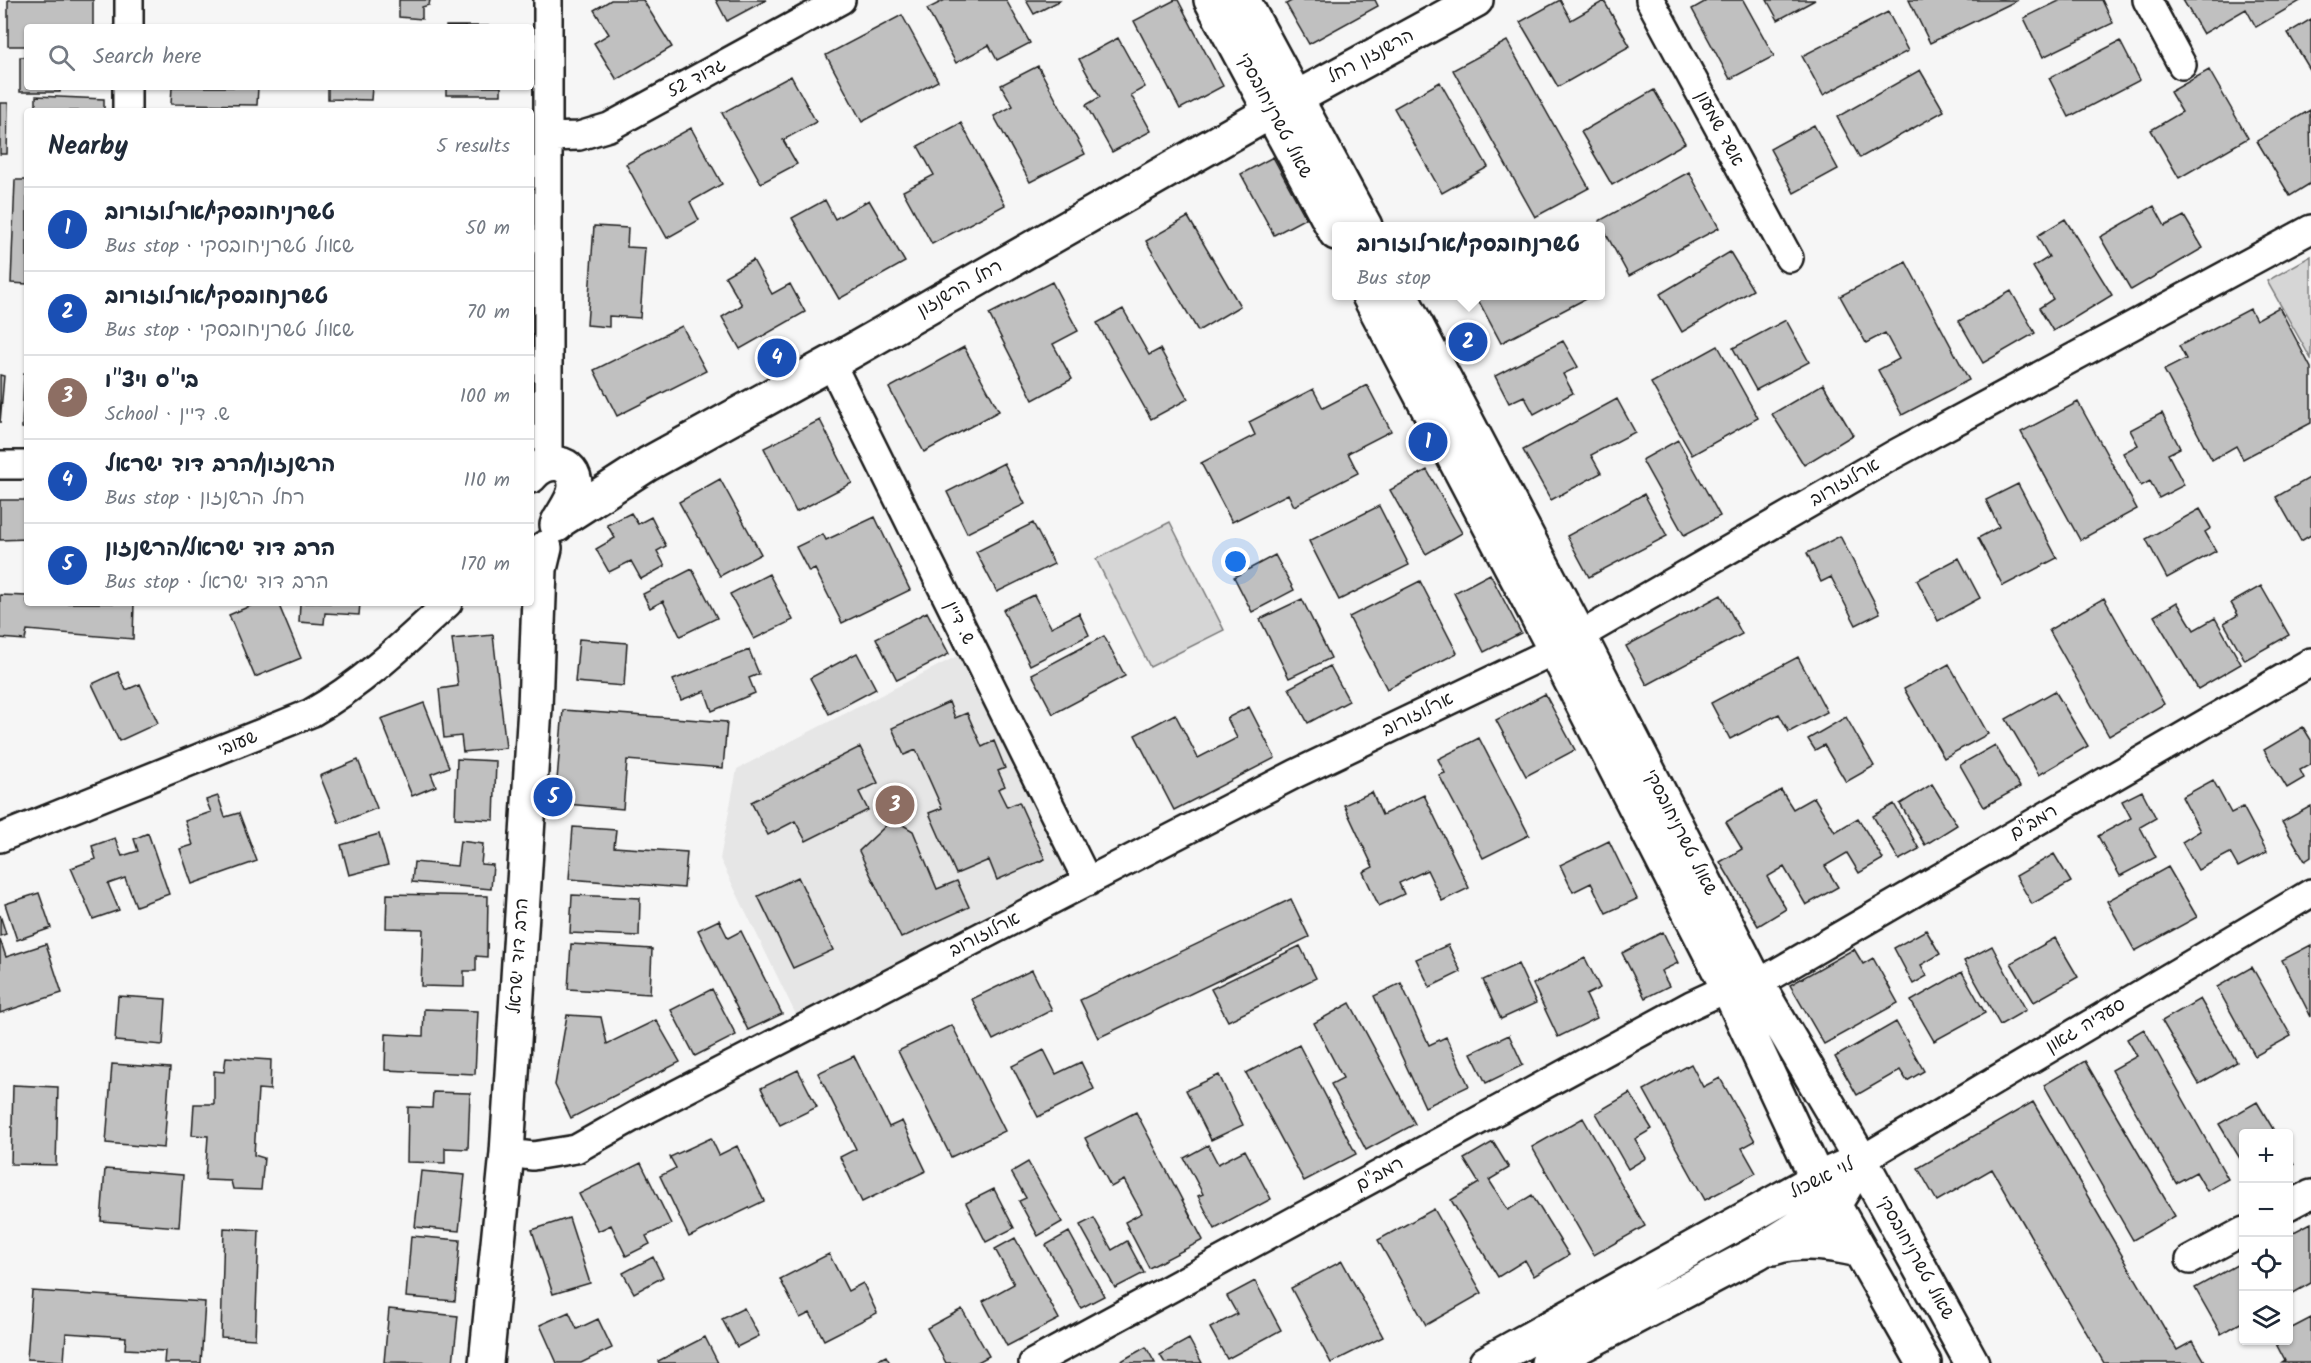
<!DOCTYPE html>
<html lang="en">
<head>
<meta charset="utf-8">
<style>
	body { margin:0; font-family:Kalam,"Playpen Sans Hebrew",sans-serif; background:#f2f2f3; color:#1f2937 }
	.controls { position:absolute; right:18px; bottom:18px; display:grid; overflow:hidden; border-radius:6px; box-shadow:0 2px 4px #0004 }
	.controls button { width:54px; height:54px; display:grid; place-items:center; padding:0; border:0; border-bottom:2px solid #e0e1e3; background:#fff; color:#1f2937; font:30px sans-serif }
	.you { position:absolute; left:1236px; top:562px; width:21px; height:21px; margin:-15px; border:4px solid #fff; border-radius:50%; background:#1a73e8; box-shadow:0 0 0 9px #1a73e833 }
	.badge { display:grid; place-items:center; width:39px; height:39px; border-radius:50%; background:#c8321e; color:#fff; font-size:20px; font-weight:700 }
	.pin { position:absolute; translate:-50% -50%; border:3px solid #fff; box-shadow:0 2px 6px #0006 }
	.popup { position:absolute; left:1332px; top:222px; width:273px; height:78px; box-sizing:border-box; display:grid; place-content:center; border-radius:6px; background:#fff; filter:drop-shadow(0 2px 4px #0005); font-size:20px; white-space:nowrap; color:#747a83 }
	.popup b { font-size:22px; color:#1f2937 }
	.popup::after { content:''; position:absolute; left:50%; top:100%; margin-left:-12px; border:12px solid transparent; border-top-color:#fff }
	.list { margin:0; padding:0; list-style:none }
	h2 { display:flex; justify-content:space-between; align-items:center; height:78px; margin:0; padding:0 24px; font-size:26px }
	h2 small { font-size:20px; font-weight:400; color:#747a83 }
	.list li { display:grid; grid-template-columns:39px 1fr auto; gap:18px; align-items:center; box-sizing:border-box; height:84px; padding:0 24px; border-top:2px solid #e0e1e3 }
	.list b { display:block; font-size:22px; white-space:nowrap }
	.list p { margin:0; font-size:20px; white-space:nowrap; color:#747a83 }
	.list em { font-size:20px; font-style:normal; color:#747a83 }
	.icon { flex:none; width:33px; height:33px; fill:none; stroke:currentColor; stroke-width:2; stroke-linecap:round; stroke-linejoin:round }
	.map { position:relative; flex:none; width:2311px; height:1363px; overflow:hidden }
	.search { position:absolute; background:#fff; box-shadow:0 2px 4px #0004; left:24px; top:24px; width:510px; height:66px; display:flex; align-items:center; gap:15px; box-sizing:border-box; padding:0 21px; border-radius:6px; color:#747a83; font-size:22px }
	.panel { position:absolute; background:#fff; box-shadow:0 2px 4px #0004; left:24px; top:108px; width:510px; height:498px; border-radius:6px }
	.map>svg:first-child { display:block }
</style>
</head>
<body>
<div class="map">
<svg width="2311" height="1363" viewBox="0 0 2311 1363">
	<rect width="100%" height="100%" fill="#f6f6f6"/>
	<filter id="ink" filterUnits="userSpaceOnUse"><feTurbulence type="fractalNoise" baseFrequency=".0167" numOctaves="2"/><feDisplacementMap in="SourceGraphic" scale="12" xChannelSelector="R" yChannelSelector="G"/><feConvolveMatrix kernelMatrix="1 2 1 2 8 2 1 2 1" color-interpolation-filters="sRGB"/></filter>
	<g filter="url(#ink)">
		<path fill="#e6e6e6" d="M959 655 1074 875 798 1019 720 859 737 769Z"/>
		<path fill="#d6d6d6" stroke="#797979" stroke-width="1.5" d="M2311 256V359L2267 281Z
			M1170 522 1224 630 1150 667 1096 559Z"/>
		<path fill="#c0c0c0" stroke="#1c1c1c" stroke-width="1.5" d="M8 0H93V27H27V46H8Z
			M399 0H430L429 5 422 7V19L399 17Z
			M611 0H643L672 47 617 80 594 43 609 34 594 10Z
			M716 0H766L727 21Z
			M1006 0 1030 43 997 60 989 45 956 63 927 9 945 0Z
			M1026 0H1061L1034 14Z
			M1175 0H1178L1223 86 1180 109 1134 21Z
			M1293 0H1375L1378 6 1309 44 1286 4Z
			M1560 0 1571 20 1604 1 1630 46 1558 87 1520 22Z
			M1708 0H1743L1774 56 1730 79 1692 9Z
			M1767 0H1815L1778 20Z
			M1909 0H2018L1930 43Z
			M2061 0H2102L2113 23 2043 57 2024 18Z
			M2183 0H2302L2256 27 2246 9 2203 34Z
			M1888 12 1908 51 1823 95 1802 56Z
			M902 15 938 81 862 122 826 55Z
			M2311 19V71L2288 33Z
			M446 26H502V27H446Z
			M1118 38 1145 87 1131 95 1151 131 1112 152 1086 105 1100 97 1079 59Z
			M1507 41 1589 188 1535 217 1453 70Z
			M2120 41 2140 80 2069 117 2049 78Z
			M20 57H27V87H60V92H20Z
			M1038 66 1085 154 1030 182 994 116 1013 106 1001 85Z
			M1920 70 1944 111 1860 158 1837 117Z
			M2209 70 2248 138 2179 178 2151 130 2182 112 2170 92Z
			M791 76 816 122 783 140 797 164 761 183 722 113Z
			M1440 82 1488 167 1442 193 1394 108Z
			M172 87H258L257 105 171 104Z
			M328 87H372L371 100 328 99Z
			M446 87H501V95H446Z
			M1654 90 1685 143 1612 185 1581 132Z
			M36 96 104 99V111H36Z
			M0 103H8L7 154H0Z
			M2310 110 2311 183 2290 196 2257 141Z
			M961 123 1005 205 932 244 903 191 934 175 918 146Z
			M1814 125 1838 169 1794 193 1770 149Z
			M691 128 722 184 690 202 699 220 667 238 626 164Z
			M1273 157 1306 218 1274 235 1241 174Z
			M1689 172 1719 228 1629 276 1599 221Z
			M15 180H27V284L11 283Z
			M825 200 835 219 869 200 905 262 839 299 792 218Z
			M2154 206 2165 226 2184 216 2203 248 2131 290 2100 237Z
			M1188 217 1240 306 1198 331 1146 241Z
			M2065 219 2112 295 2053 331 2039 308 2053 299 2033 267 2049 257 2037 236Z
			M594 226 628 228 627 247 645 248 640 318 609 316V327L587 325Z
			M1730 252 1753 290 1682 332 1660 294Z
			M753 260 772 294 790 284 805 312 740 349 722 317 742 305 725 276Z
			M1906 262 1969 380 1902 415 1878 370 1899 359 1885 333 1866 343 1840 296Z
			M1052 282 1078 331 1053 344 1072 379 1033 400 989 314Z
			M2011 291 2035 333 1983 363 1959 321Z
			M1476 296H1591L1501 343Z
			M2279 307 2311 368V423L2243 459 2236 446 2212 460 2164 370 2186 359 2179 346 2250 309 2256 320Z
			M1123 309 1149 355 1160 349 1188 399 1151 419 1097 323Z
			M1786 320 1809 362 1756 390 1733 348Z
			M682 326 706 371 617 416 594 370Z
			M1563 341 1578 367 1563 374 1573 393 1534 414 1524 396 1509 403 1495 376Z
			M1718 346 1758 418 1692 455 1651 383Z
			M964 347 999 411 924 452 889 388Z
			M24 373H27V429L22 428Z
			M0 375 4 376 0 423Z
			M1823 384 1853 435 1804 465 1772 414Z
			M1367 385 1391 431 1348 453 1358 473 1294 506 1288 494 1232 522 1201 463 1255 435 1249 422 1313 389 1323 408Z
			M1617 399 1635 432 1591 455 1601 473 1551 500 1523 450Z
			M2078 402 2137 509 2080 540 2021 432Z
			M2162 413 2180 448 2168 454 2184 485 2159 498 2150 481 2141 486 2123 453 2138 445 2130 430Z
			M820 420 852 483 796 512 764 448Z
			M1678 440 1720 516 1684 535 1642 460Z
			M1004 463 1025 504 967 533 947 492Z
			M1427 470 1462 533 1426 554 1390 490Z
			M2311 477V535L2301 541 2276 497Z
			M720 479 761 554 720 576 679 502Z
			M2018 484 2057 558 2003 586 1978 538 1999 527 1986 500Z
			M1644 494 1667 536 1589 577 1567 536Z
			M0 500H27V539L0 540Z
			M1379 506 1409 565 1339 600 1309 541Z
			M2200 509 2211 528 2205 532 2216 551 2167 578 2146 539Z
			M631 513 638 524 651 517 666 546 657 551 665 566 641 579 631 561 609 572 596 549 615 538 607 525Z
			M875 517 910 590 842 623 815 569 809 572 796 547 823 534 826 540Z
			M1033 523 1054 564 997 592 976 552Z
			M1840 536 1880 613 1856 625 1831 577 1821 582 1807 553Z
			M1275 555 1294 590 1252 612 1234 577Z
			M1959 558 1980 598 1938 621 1917 580Z
			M692 569 717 618 680 636 663 601 650 608 643 594Z
			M769 574 793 620 754 639 730 594Z
			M1490 574 1521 633 1484 652 1454 593Z
			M1420 581 1457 653 1387 689 1349 617Z
			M2261 586 2289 635 2245 660 2224 623 2238 615 2231 603Z
			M0 595 27 596V603H134L133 639 27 630 25 640 0 638Z
			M1034 595 1051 627 1079 613 1089 635 1030 665 1003 610Z
			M1721 595 1742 634 1647 685 1626 646Z
			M2104 598 2164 704 2109 736 2049 630Z
			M1302 599 1331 658 1289 678 1260 619Z
			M2177 602 2194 630 2215 618 2241 664 2198 689 2154 616Z
			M257 603H278L301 658 255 677 229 615Z
			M300 603H360L359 615 325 613 324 624 299 622Z
			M927 612 949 654 897 680 876 638Z
			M493 635 506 748 463 752 461 736 444 738 439 689 458 686 452 639Z
			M1104 636 1125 676 1053 714 1032 674Z
			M579 639 627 643 624 686 575 682Z
			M749 650 759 674 749 678 755 693 712 711 705 691 681 700 673 680Z
			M857 653 876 689 829 714 810 678Z
			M1798 657 1827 712 1789 732 1779 714 1730 739 1711 703Z
			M1949 664 1988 734 1944 758 1904 689Z
			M1330 666 1349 701 1308 723 1289 688Z
			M118 672 126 690 140 684 158 723 119 741 92 684Z
			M2055 691 2088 746 2039 775 2006 719Z
			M1545 694 1575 750 1526 776 1496 720Z
			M949 702 955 718 967 713 982 747 994 741 1005 768 998 771 1005 786 998 789 1007 807 1019 802 1045 859 997 880 989 860 956 874 929 813 942 808 916 750 904 755 892 728Z
			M424 703 449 767 431 774 436 786 412 796 381 719Z
			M1249 707 1275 758 1174 810 1135 735 1175 714 1198 758 1237 738 1227 718Z
			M563 710 727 722 723 768 627 760 623 809 555 803Z
			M1846 717 1874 766 1846 782 1824 745 1815 750 1808 739Z
			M2303 727 2311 740V764L2300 770 2304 778 2287 788 2264 750Z
			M1479 738 1529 835 1483 858 1439 775 1445 773 1438 759Z
			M1995 745 2020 787 1984 807 1960 765Z
			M860 747 878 783 859 792 868 810 806 841 795 821 768 835 751 802Z
			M457 759 496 761 494 820 455 818Z
			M358 760 377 808 339 823 320 776Z
			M2213 780 2231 813 2243 807 2267 852 2238 867 2230 853 2198 870 2182 842 2200 831 2182 797Z
			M1932 784 1957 825 1925 845 1900 804Z
			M1781 790 1793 809 1814 797 1835 832 1858 818 1883 859 1859 873 1847 853 1825 866 1838 887 1806 905 1784 867 1767 877 1786 909 1758 926 1720 862 1742 849 1726 822Z
			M2142 791 2156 818 2140 827 2156 857 2120 876 2098 836 2131 818 2122 801Z
			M1372 792 1382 815 1424 795 1469 888 1442 901 1427 870 1399 883 1404 894 1379 906 1363 872 1373 867 1344 805Z
			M218 796 225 817 239 813 257 861 192 884 180 849 193 845 185 821 211 812 206 800Z
			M1894 804 1919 849 1899 860 1873 816Z
			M2311 806V857L2305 861 2282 822Z
			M893 819 913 831 937 889 957 881 969 907 901 938 859 851Z
			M573 827 616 830 614 847 687 852 684 888 569 879Z
			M148 833 169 894 136 906 125 878 108 884 119 910 93 919 71 868 96 859 92 846 115 838 122 856 138 851 134 839Z
			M379 834 388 865 349 875 341 845Z
			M460 841 483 844 481 864 493 865 491 889 412 882 414 862 457 866Z
			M1609 841 1637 899 1606 913 1591 883 1573 892 1560 865Z
			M2054 854 2071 882 2032 904 2016 876Z
			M2168 867 2197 917 2135 951 2107 901Z
			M798 877 833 950 793 968 758 896Z
			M39 893 51 928 17 940 5 904Z
			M387 894 488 896 487 957 476 956V971H464V987L421 986 423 929 386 928Z
			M572 895 640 898 639 936 570 933Z
			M1291 899 1309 937 1098 1038 1080 1000Z
			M0 915 6 934 0 936Z
			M719 920 728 938 741 931 782 1014 748 1030 698 930Z
			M1926 930 1940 954 1921 965 1927 976 1913 984 1894 948Z
			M1663 932 1678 963 1661 971 1669 986 1645 998 1622 953Z
			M2055 938 2078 977 2034 1002 2011 963Z
			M0 939 6 957 46 944 62 993 0 1013Z
			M571 944 652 949 650 994 568 989Z
			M1448 945 1461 972 1430 987 1416 959Z
			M2311 945V1017L2282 960Z
			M1300 946 1316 978 1228 1021 1211 989Z
			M1992 946 2026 1010 2000 1025 1964 961Z
			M1854 949 1863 964 1873 958 1898 1003 1824 1044 1790 985Z
			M1585 958 1600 988 1586 995 1597 1018 1558 1037 1533 984Z
			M1518 964 1536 1003 1501 1019 1483 980Z
			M2252 967 2291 1036 2255 1056 2217 987Z
			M1032 970 1052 1010 993 1040 972 999Z
			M1962 972 1985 1013 1934 1041 1911 1001Z
			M1401 983 1429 1045 1446 1037 1469 1086 1425 1107 1374 996Z
			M712 989 736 1035 695 1056 671 1010Z
			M118 996 166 999 163 1045 115 1041Z
			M2200 999 2237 1062 2199 1084 2162 1021Z
			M1350 1003 1415 1124 1366 1150 1331 1084 1343 1078 1314 1023Z
			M424 1009 478 1011 475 1074 385 1070 386 1034 423 1036Z
			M567 1015 601 1017 607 1044 656 1020 680 1062 571 1118 555 1085Z
			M1896 1022 1924 1071 1907 1081 1900 1070 1857 1095 1835 1057Z
			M952 1025 1005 1131 951 1157 898 1051Z
			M2144 1029 2228 1179 2207 1191 2196 1172 2176 1183 2112 1070 2137 1056 2127 1039Z
			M1509 1035 1523 1065 1486 1083 1471 1053Z
			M1299 1045 1356 1154 1304 1181 1246 1073Z
			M1044 1050 1056 1074 1081 1062 1094 1089 1038 1117 1012 1066Z
			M854 1056 889 1127 902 1121 926 1171 862 1202 840 1157 856 1149 818 1073Z
			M226 1057 271 1060 270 1090 258 1089 254 1155 264 1158 261 1190 233 1189 231 1181 205 1180 208 1136 192 1135 194 1104H214V1071L224 1072Z
			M2085 1061 2175 1216 2133 1240 2044 1085Z
			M112 1064 170 1068 164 1148 106 1143Z
			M1691 1064 1703 1087 1720 1078 1755 1141 1742 1148 1756 1173 1705 1200 1644 1090Z
			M798 1070 817 1107 780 1125 761 1088Z
			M1219 1075 1243 1125 1211 1140 1186 1090Z
			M13 1085 58 1087 56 1165 11 1164Z
			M433 1092 470 1093 468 1149 445 1148V1163L407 1162 408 1107 432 1108Z
			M1630 1093 1652 1129 1635 1139 1646 1158 1628 1169 1596 1113Z
			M2033 1102 2177 1350 2193 1341 2206 1363H2104L1992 1169 1937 1201 1918 1168Z
			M2257 1102 2276 1134H2244V1165L2219 1124Z
			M1136 1112 1203 1240 1149 1268 1125 1222 1142 1213 1124 1180 1111 1187 1085 1138Z
			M1583 1118 1645 1226 1594 1255 1532 1147Z
			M711 1138 719 1155 737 1146 764 1201 689 1237 660 1176 676 1168 670 1157Z
			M1493 1142 1509 1168 1489 1180 1508 1210 1532 1195 1569 1255 1534 1276 1525 1260 1498 1277 1451 1200 1479 1183 1464 1159Z
			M1208 1145 1218 1164 1245 1150 1271 1199 1215 1229 1198 1196 1203 1194 1184 1158Z
			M2288 1155 2294 1165 2288 1168Z
			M1028 1162 1062 1222 1038 1236 1019 1201 1026 1198 1011 1172Z
			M641 1163 671 1224 646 1236 650 1244 626 1256 611 1225 598 1231 579 1194Z
			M105 1169 183 1175 179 1227 101 1221Z
			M421 1171 465 1175 459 1231 415 1227Z
			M994 1189 1014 1228 986 1242 966 1203Z
			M1434 1209 1482 1293 1426 1325 1378 1240Z
			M569 1218 590 1283 553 1294 532 1230Z
			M1094 1218 1112 1250 1127 1241 1144 1273 1115 1288 1080 1225Z
			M2311 1223V1283L2288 1296V1235Z
			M224 1228 259 1230 255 1339 221 1337Z
			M1069 1232 1104 1296 1081 1308 1046 1245Z
			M411 1236 460 1240 455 1301 406 1297Z
			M1015 1238 1059 1319 1007 1346 983 1301 1014 1284 995 1249Z
			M829 1254 848 1291 863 1283 877 1313 824 1340 810 1313 800 1318 780 1279Z
			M653 1257 663 1277 634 1293 623 1273Z
			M1342 1261 1383 1337 1331 1363 1291 1288Z
			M2244 1261V1321L2221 1334 2195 1288Z
			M1255 1281 1281 1330 1227 1359 1210 1328 1237 1314 1227 1296Z
			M32 1291 205 1302 201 1363H164L165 1351 125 1349 126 1337 66 1333 64 1361 27 1359Z
			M744 1308 759 1336 737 1347 722 1319Z
			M389 1309 458 1316 453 1363 384 1362Z
			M962 1309 989 1356 976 1363H946L927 1328Z
			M569 1312 577 1329 598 1319 612 1348 581 1363H557L540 1325Z
			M2311 1318V1363H2282L2285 1361 2274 1340H2288V1330Z
			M705 1337 718 1363H659L658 1361Z
			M1189 1339 1202 1363H1165L1160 1355Z
			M1146 1347 1155 1363H1118L1130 1356Z
			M886 1356 890 1363H872Z"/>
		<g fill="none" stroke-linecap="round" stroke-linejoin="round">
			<defs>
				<path id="street" d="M548 0V463
					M1650 0 1789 258
					M2147 0 2182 65
					M129 27V0
					M127 111V87
					M548 137 579 136 609 127 841 0
					M831 363 1088 882
					M0 465H27
					M0 838 311 713C362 684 405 643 448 603
					M1757 984 2311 662
					M507 1153 533 1156 576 1149 640 1113 1295 774 1555 650 1893 455 2311 229
					M1861 1160 2311 893
					M2288 1206 2311 1194
					M2190 1260 2244 1231
					M1033 1363 1691 1005 1728 988"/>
				<path id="secondary" d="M1211 0 1336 233
					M1243 0 1365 226
					M1369 296 1555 650 1728 988 1817 1179 1834 1205 1924 1363
					M1401 296 1579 635 1757 984 1861 1160 1972 1363
					M531 476C545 457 575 459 575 486 575 499 562 514 557 525
					M558 522 648 464 831 363 1272 111 1476 0
					M1773 1248C1801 1239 1831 1244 1859 1250
					M486 1363 507 1153 535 707 540 569 545 548
					M1486 1363 1817 1179 1861 1160
					M1548 1363 1757 1253 1834 1205 1845 1187"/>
			</defs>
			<use href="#street" stroke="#1c1c1c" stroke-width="32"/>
			<use href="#secondary" stroke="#1c1c1c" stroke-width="38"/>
			<use href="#street" stroke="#fff" stroke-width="27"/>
			<use href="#secondary" stroke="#fff" stroke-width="33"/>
		</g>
	</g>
	<g text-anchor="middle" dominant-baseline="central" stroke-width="4.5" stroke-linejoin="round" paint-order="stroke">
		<g font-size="18" fill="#1c1c1c" stroke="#fff">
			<text transform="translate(1371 57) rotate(-28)">הרשנזון רחל</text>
			<text transform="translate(697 79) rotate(-29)">גדוד 52</text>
			<text transform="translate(1274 116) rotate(62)">שאול טשרניחובסקי</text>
			<text transform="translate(1719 129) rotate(62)">אשד שמעון</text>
			<text transform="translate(960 289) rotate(-30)">רחל הרשנזון</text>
			<text transform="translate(1845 483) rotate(-30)">ארלוזורוב</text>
			<text transform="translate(959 623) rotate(64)">ש. דיין</text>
			<text transform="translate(1418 715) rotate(-26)">ארלוזורוב</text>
			<text transform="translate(238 744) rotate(-22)">שעובי</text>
			<text transform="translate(2034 823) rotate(-30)">רמב"ם</text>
			<text transform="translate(1680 833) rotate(63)">שאול טשרניחובסקי</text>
			<text transform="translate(985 935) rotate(-27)">ארלוזורוב</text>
			<text transform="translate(519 956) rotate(-86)">הרב דוד ישראל</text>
			<text transform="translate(2086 1026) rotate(-31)">סעדיה גאון</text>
			<text transform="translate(1380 1175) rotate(-29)">רמב"ם</text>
			<text transform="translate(1822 1179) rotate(-26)">לוי אשכול</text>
			<text transform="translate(1915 1258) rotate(61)">שאול טשרניחובסקי</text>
		</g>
	</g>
</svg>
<div class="controls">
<button>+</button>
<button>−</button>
<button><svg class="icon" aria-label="locate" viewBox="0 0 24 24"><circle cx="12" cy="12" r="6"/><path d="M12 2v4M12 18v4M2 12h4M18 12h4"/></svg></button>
<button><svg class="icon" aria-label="layers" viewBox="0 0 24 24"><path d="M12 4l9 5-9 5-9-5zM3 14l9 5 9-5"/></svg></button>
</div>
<div class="you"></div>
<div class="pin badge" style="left:1428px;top:442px;background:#1a4fb4">1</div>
<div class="pin badge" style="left:1468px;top:342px;background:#1a4fb4">2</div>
<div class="popup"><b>טשרנחובסקי/ארלוזורוב</b>Bus stop</div>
<div class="pin badge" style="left:895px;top:805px;background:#8d6e63">3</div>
<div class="pin badge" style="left:777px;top:358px;background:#1a4fb4">4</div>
<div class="pin badge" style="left:553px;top:797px;background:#1a4fb4">5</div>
<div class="search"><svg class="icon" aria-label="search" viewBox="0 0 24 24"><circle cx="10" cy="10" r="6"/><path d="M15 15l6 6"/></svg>Search here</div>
<section class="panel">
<h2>Nearby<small>5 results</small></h2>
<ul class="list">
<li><span class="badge" style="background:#1a4fb4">1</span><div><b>טשרניחובסקי/ארלוזורוב</b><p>Bus stop · שאול טשרניחובסקי</p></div><em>50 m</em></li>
<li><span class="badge" style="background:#1a4fb4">2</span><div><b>טשרנחובסקי/ארלוזורוב</b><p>Bus stop · שאול טשרניחובסקי</p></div><em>70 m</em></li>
<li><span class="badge" style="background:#8d6e63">3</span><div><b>בי&quot;ס ויצ&quot;ו</b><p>School · ש. דיין</p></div><em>100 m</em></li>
<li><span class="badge" style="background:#1a4fb4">4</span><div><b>הרשנזון/הרב דוד ישראל</b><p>Bus stop · רחל הרשנזון</p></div><em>110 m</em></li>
<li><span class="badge" style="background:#1a4fb4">5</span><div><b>הרב דוד ישראל/הרשנזון</b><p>Bus stop · הרב דוד ישראל</p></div><em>170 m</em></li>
</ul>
</section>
</div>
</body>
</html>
